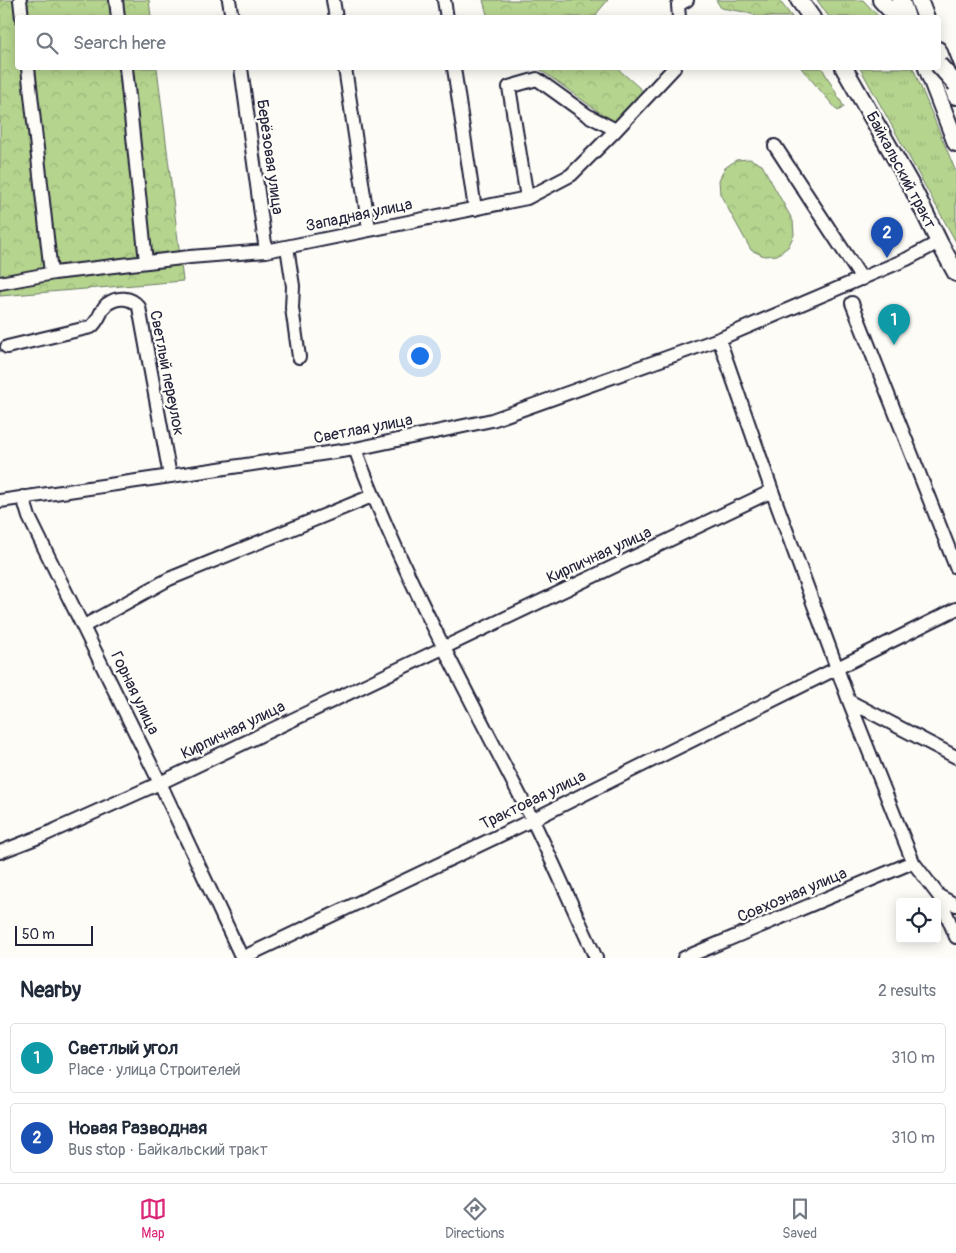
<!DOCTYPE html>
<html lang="en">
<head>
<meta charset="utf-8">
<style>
	body { margin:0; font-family:Pangolin,sans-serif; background:#f2f2f3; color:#1f2937 }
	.controls { position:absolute; right:15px; bottom:15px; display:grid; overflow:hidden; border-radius:5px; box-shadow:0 2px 12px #0003 }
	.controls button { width:45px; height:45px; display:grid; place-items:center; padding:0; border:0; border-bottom:1px solid #e0e1e3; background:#fff; color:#1f2937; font:25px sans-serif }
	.scale { position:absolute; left:15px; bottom:12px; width:78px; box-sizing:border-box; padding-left:5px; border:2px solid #22223b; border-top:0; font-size:14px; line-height:18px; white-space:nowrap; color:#22223b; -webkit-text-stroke:4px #fdfcf7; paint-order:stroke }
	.you { position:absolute; left:419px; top:355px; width:18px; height:18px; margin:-12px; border:4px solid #fff; border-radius:50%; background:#1a73e8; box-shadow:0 0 0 8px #1a73e833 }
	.badge { display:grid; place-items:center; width:32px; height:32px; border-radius:50%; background:#db2777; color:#fff; font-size:16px; font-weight:700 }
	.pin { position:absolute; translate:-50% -41px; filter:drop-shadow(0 1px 2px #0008) }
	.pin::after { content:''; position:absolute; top:26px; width:18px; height:15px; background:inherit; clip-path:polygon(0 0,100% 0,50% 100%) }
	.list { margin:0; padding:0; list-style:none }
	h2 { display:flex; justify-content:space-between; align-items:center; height:65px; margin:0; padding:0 20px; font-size:21px }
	h2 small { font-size:16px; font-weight:400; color:#747a83 }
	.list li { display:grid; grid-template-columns:32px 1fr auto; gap:15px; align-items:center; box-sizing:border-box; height:70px; margin:0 10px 10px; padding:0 10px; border:1px solid #e0e1e3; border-radius:5px }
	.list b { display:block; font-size:19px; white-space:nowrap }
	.list p { margin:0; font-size:16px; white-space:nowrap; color:#747a83 }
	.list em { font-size:16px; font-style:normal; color:#747a83 }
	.icon { flex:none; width:28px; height:28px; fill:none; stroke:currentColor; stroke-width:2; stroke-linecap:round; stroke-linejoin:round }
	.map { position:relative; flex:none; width:956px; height:958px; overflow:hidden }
	.search { position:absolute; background:#fff; box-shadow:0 2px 12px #0003; left:15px; right:15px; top:15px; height:55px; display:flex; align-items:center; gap:12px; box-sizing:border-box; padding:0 18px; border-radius:5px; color:#747a83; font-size:19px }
	.sheet { height:225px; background:#fff }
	nav { display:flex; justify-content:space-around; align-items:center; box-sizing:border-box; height:70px; border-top:1px solid #e0e1e3; background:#fff; font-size:14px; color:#747a83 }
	nav a { display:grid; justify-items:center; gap:2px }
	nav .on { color:#db2777 }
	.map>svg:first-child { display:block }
</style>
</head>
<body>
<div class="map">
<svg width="956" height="958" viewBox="0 0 956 958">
	<defs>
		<pattern id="grass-tufts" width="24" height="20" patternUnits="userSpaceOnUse" patternTransform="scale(1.25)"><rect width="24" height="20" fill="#b5d48e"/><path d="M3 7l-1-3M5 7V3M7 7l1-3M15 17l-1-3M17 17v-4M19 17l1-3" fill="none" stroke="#9bb67b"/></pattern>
		<pattern id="forest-crowns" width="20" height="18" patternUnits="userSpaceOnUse" patternTransform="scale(1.25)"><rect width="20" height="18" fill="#b5d48e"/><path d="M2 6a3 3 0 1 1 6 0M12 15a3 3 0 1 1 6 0" fill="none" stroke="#9bb67b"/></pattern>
	</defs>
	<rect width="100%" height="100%" fill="#fdfcf7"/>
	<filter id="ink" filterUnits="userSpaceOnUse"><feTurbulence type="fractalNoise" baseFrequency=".02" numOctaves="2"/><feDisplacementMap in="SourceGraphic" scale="10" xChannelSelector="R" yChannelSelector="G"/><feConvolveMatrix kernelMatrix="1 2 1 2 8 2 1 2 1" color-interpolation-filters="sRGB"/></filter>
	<g filter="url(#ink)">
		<path fill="url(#grass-tufts)" stroke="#6c7b64" d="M817 0H863L879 17H829Z
			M860 68H913L956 172V242Z"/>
		<path fill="url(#forest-crowns)" stroke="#6c7b64" d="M0 0H149L151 17 18 18V68H157L183 281 0 296Z
			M483 0H608L597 13 596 17 488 18Z
			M716 0H779L792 17H757L751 13 721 8Z
			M538 68H617L643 91 613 122Z
			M801 68H822L844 107 838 111Z
			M750 159 762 165 793 221 794 235 788 247 777 255 764 256 751 250 720 194 719 180 725 168 736 160Z"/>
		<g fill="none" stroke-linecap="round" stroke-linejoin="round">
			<defs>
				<path id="minor" d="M20 0 22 18
					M116 0 118 18
					M229 0 232 18
					M333 0 336 18
					M444 0 447 18
					M679 18 678 5 687 0
					M28 68 51 273
					M126 68 146 262
					M241 68 266 251
					M345 68 369 229
					M454 68 475 209
					M775 146 862 279
					M527 198 509 87 537 79 587 115 616 130
					M287 247 293 286 292 308 299 357
					M0 283 54 273 190 257 266 251 527 198 571 175 616 130 674 68
					M852 303 956 567
					M719 339 772 491
					M7 347 91 327C100 320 100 310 107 304 118 296 131 297 139 307L170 476
					M355 449C403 577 469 696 531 817 554 863 574 911 596 958
					M23 497 29 517 160 783 242 958
					M0 501 355 449 492 420 719 339 907 259 939 242
					M84 626 169 579 372 496
					M849 701 956 757
					M0 852 44 835 160 783 772 491 849 701 913 862 939 896 956 937
					M939 896 956 905
					M242 958 532 820 956 609
					M684 958 913 862"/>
				<path id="major" d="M799 0 812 18
					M881 0 898 18
					M901 0 907 18
					M919 0 926 18
					M938 50 956 96
					M844 68 913 189 939 242 956 273
					M927 68 956 143"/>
			</defs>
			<use href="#minor" stroke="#22223b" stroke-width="16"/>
			<use href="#major" stroke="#22223b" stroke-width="20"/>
			<use href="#minor" stroke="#fdfcf7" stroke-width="12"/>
			<use href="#major" stroke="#fdfcf7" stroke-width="16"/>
			<defs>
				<path id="major-bridge" d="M938 64 956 84"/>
			</defs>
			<use href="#major-bridge" stroke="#22223b" stroke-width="20" stroke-linecap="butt"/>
			<use href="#major-bridge" stroke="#fdfcf7" stroke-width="16"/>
		</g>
	</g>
	<g text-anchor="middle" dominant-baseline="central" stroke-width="4.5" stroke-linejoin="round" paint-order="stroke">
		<g font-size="16" fill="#22223b" stroke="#fdfcf7">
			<text transform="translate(270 157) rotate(82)">Берёзовая улица</text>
			<text transform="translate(901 170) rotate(62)">Байкальский тракт</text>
			<text transform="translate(359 215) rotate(-12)">Западная улица</text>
			<text transform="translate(167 373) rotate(79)">Светлый переулок</text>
			<text transform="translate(363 429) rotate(-11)">Светлая улица</text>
			<text transform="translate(599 555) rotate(-25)">Кирпичная улица</text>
			<text transform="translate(135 693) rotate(64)">Горная улица</text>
			<text transform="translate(233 730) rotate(-26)">Кирпичная улица</text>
			<text transform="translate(533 800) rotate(-26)">Трактовая улица</text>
			<text transform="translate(792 895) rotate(-23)">Совхозная улица</text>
		</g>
	</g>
</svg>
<div class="controls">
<button><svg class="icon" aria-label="locate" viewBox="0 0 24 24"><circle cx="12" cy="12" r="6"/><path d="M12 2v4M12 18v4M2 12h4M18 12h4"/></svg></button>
</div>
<div class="scale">50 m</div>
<div class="you"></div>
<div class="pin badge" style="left:894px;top:345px;background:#0f9aa8">1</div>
<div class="pin badge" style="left:887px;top:258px;background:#1a4fb4">2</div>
<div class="search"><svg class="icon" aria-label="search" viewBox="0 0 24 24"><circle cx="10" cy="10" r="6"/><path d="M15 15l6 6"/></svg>Search here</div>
</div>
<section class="sheet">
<h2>Nearby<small>2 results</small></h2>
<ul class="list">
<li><span class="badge" style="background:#0f9aa8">1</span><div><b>Светлый угол</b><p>Place · улица Строителей</p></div><em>310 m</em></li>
<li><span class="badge" style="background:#1a4fb4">2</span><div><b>Новая Разводная</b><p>Bus stop · Байкальский тракт</p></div><em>310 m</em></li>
</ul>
</section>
<nav>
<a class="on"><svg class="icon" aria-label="map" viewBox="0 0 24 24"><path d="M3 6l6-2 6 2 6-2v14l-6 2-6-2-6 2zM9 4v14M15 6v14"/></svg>Map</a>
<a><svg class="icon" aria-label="directions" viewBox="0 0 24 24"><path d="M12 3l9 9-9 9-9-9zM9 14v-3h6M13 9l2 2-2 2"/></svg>Directions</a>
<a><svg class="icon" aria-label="saved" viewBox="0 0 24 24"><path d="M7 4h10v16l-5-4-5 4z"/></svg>Saved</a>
</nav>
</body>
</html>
